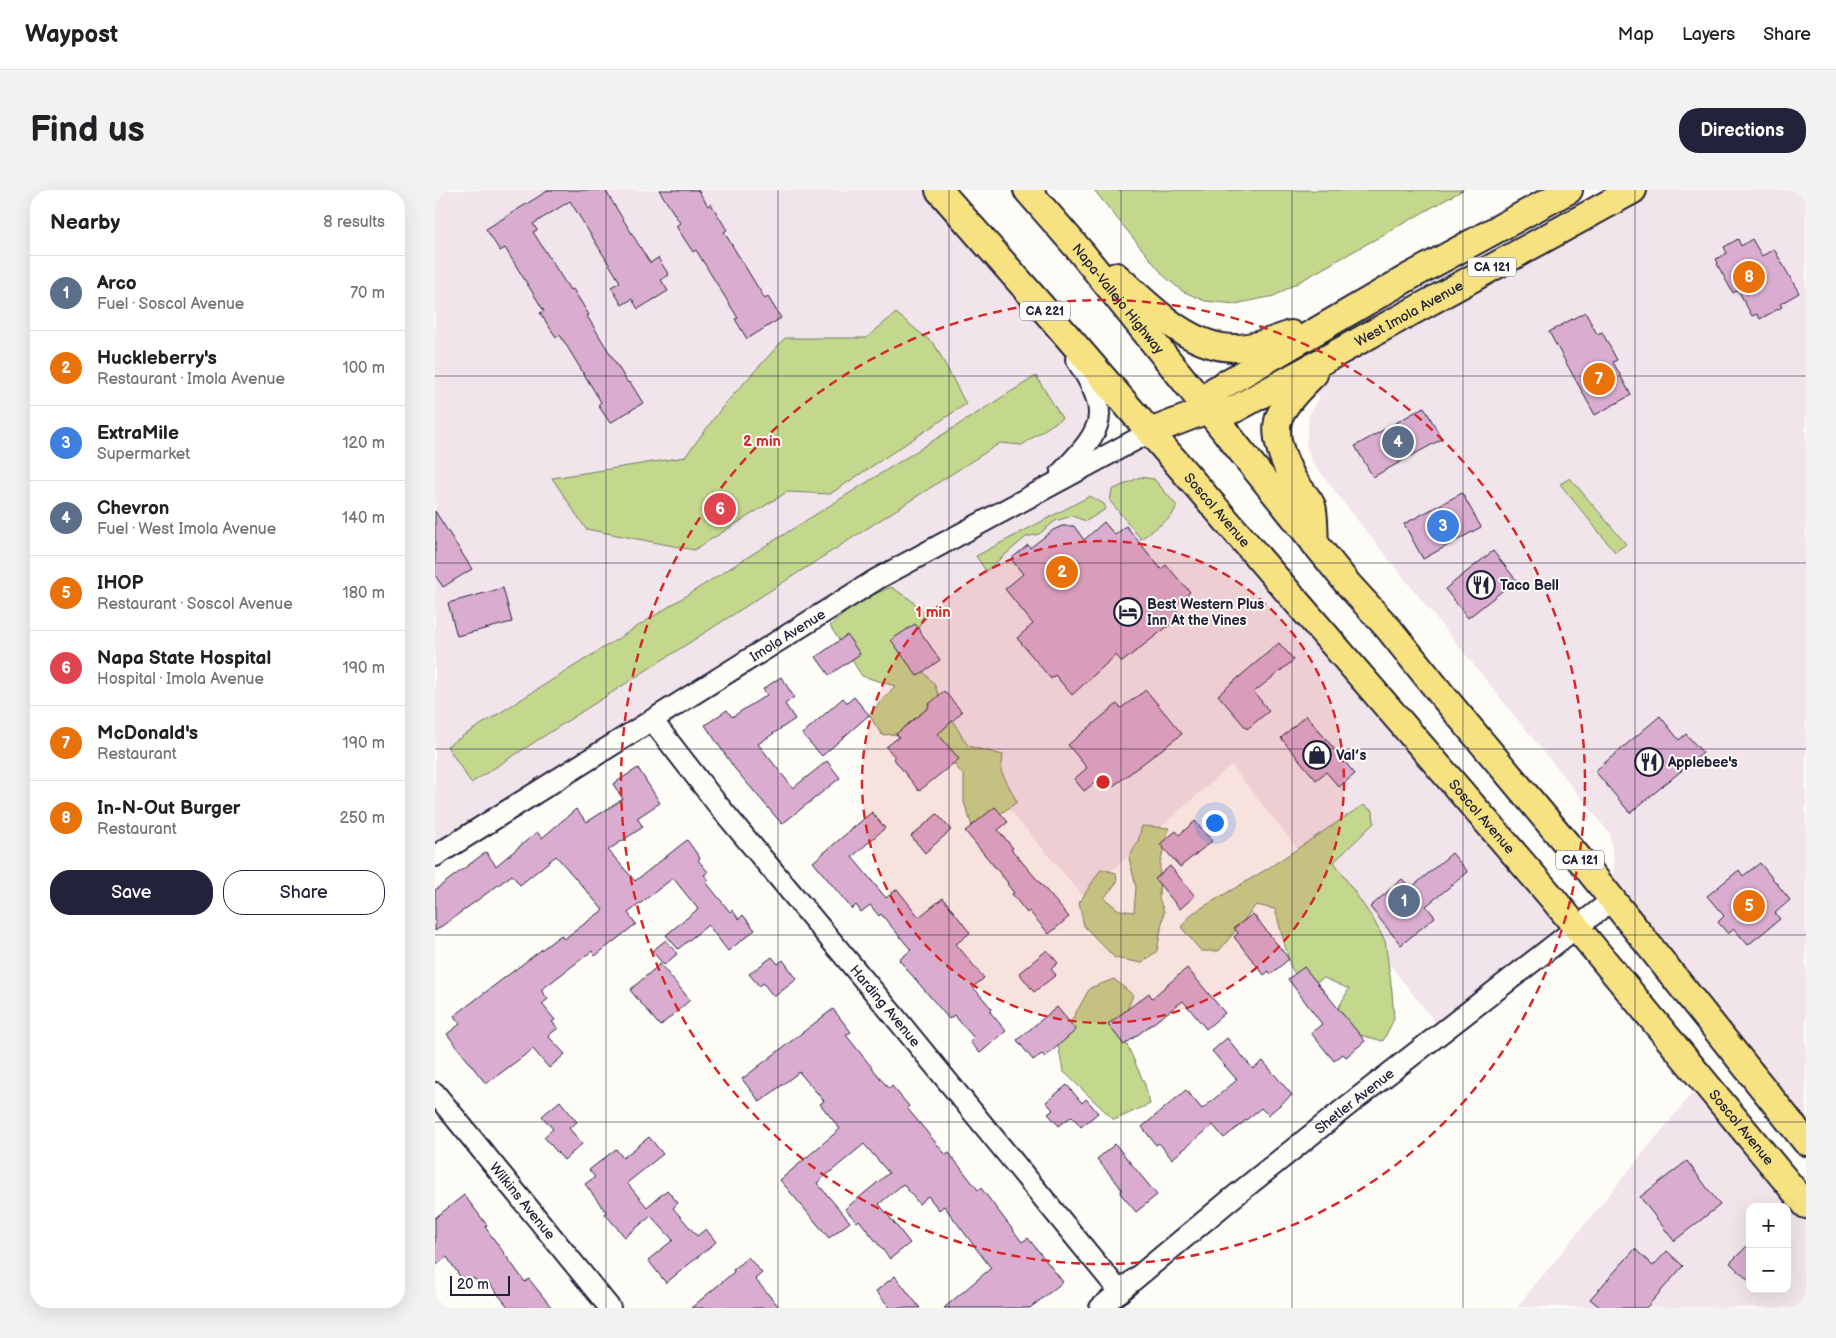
<!DOCTYPE html>
<html lang="en">
<head>
<meta charset="utf-8">
<style>
	body { margin:0; font-family:"Balsamiq Sans",sans-serif; background:#f2f2f2; color:#202124 }
	.controls { position:absolute; right:15px; bottom:15px; display:grid; overflow:hidden; border-radius:10px; box-shadow:0 5px 20px #0002 }
	.controls button { width:45px; height:45px; display:grid; place-items:center; padding:0; border:0; border-bottom:1px solid #e0e0e0; background:#fff; color:#202124; font:25px sans-serif }
	.scale { position:absolute; left:15px; bottom:12px; width:60px; box-sizing:border-box; padding-left:5px; border:2px solid #22223b; border-top:0; font-size:14px; line-height:18px; white-space:nowrap; color:#22223b; -webkit-text-stroke:4px #fdfcf7; paint-order:stroke }
	.you { position:absolute; left:779px; top:632px; width:18px; height:18px; margin:-12px; border:4px solid #fff; border-radius:50%; background:#1a73e8; box-shadow:0 0 0 8px #1a73e833 }
	.badge { display:grid; place-items:center; width:32px; height:32px; border-radius:50%; background:#22223b; color:#fff; font-size:16px; font-weight:700 }
	.pin { position:absolute; translate:-50% -50%; border:2px solid #fff; box-shadow:0 1px 5px #0006 }
	.list { margin:0; padding:0; list-style:none }
	h2 { display:flex; justify-content:space-between; align-items:center; height:65px; margin:0; padding:0 20px; font-size:21px }
	h2 small { font-size:16px; font-weight:400; color:#757577 }
	.list li { display:grid; grid-template-columns:32px 1fr auto; gap:15px; align-items:center; box-sizing:border-box; height:75px; padding:0 20px; border-top:1px solid #e0e0e0 }
	.list b { display:block; font-size:19px; white-space:nowrap }
	.list p { margin:0; font-size:16px; white-space:nowrap; color:#757577 }
	.list em { font-size:16px; font-style:normal; color:#757577 }
	.actions { display:flex; gap:10px; padding:15px 20px }
	.actions a { flex:1; padding:11px 0; border:1px solid #22223b; border-radius:20px; text-align:center; font-size:18px; color:#22223b }
	.actions .main { background:#22223b; color:#fff }
	.map { position:relative; flex:none; width:1371px; height:1118px; overflow:hidden; border-radius:20px }
	header { display:flex; align-items:center; gap:30px; box-sizing:border-box; height:70px; padding:0 25px; background:#fff; border-bottom:1px solid #e0e0e0 }
	header strong { font-size:24px }
	nav { display:flex; gap:28px; margin-inline-start:auto; font-size:18px }
	.intro { display:flex; align-items:center; justify-content:space-between; box-sizing:border-box; height:120px; padding:0 30px }
	h1 { margin:0; font-size:35px }
	.button { padding:12px 22px; border-radius:20px; background:#22223b; color:#fff; font-size:18px; font-weight:700 }
	main { display:flex; gap:30px; padding:0 30px }
	aside { flex:1; background:#fff; border-radius:20px; box-shadow:0 5px 20px #0002 }
	.map>svg:first-child { display:block }
</style>
</head>
<body>
<header>
<strong>Waypost</strong>
<nav><a>Map</a><a>Layers</a><a>Share</a></nav>
</header>
<div class="intro"><h1>Find us</h1><a class="button">Directions</a></div>
<main>
<aside>
<h2>Nearby<small>8 results</small></h2>
<ul class="list">
<li><span class="badge" style="background:#5c6f8a">1</span><div><b>Arco</b><p>Fuel · Soscol Avenue</p></div><em>70 m</em></li>
<li><span class="badge" style="background:#e8710a">2</span><div><b>Huckleberry's</b><p>Restaurant · Imola Avenue</p></div><em>100 m</em></li>
<li><span class="badge" style="background:#3f7fe0">3</span><div><b>ExtraMile</b><p>Supermarket</p></div><em>120 m</em></li>
<li><span class="badge" style="background:#5c6f8a">4</span><div><b>Chevron</b><p>Fuel · West Imola Avenue</p></div><em>140 m</em></li>
<li><span class="badge" style="background:#e8710a">5</span><div><b>IHOP</b><p>Restaurant · Soscol Avenue</p></div><em>180 m</em></li>
<li><span class="badge" style="background:#e0444e">6</span><div><b>Napa State Hospital</b><p>Hospital · Imola Avenue</p></div><em>190 m</em></li>
<li><span class="badge" style="background:#e8710a">7</span><div><b>McDonald's</b><p>Restaurant</p></div><em>190 m</em></li>
<li><span class="badge" style="background:#e8710a">8</span><div><b>In-N-Out Burger</b><p>Restaurant</p></div><em>250 m</em></li>
</ul>
<div class="actions"><a class="main">Save</a><a>Share</a></div>
</aside>
<div class="map">
<svg width="1371" height="1118" viewBox="0 0 1371 1118">
	<rect width="100%" height="100%" fill="#fdfcf7"/>
	<filter id="ink" filterUnits="userSpaceOnUse"><feTurbulence type="fractalNoise" baseFrequency=".02" numOctaves="2"/><feDisplacementMap in="SourceGraphic" scale="10" xChannelSelector="R" yChannelSelector="G"/><feConvolveMatrix kernelMatrix="1 2 1 2 8 2 1 2 1" color-interpolation-filters="sRGB"/></filter>
	<g filter="url(#ink)">
		<path fill="#f2e4eb" fill-rule="evenodd" d="M0 0H504L607 117 664 221 615 295 715 242 1141 738 1008 842 796 575 648 706 514 549 398 417 0 666Z
			M1198 0H1371V951L1177 710 1179 674 1175 644 927 336 876 270 871 254 874 225 885 207 869 195Z
			M1268 890 1371 1015V1118L1082 1117ZM1315 1017H1352V1099H1315Z"/>
		<path fill="#c3d78d" stroke="#727c64" d="M659 0H1028L839 106 800 114 770 111 747 101 729 86Z
			M461 123 500 155 531 214 395 304 352 302 259 360 151 339 117 288 250 267 289 215 350 148H431Z
			M601 186 627 228 587 255 565 253 36 593 12 556Z
			M705 287 719 289 742 316 736 327 706 349 675 311 677 300Z
			M1135 288 1191 354 1180 362 1125 294Z
			M655 306 669 314 671 319 651 331 637 326 620 331 604 344 591 347 551 381 541 366Z
			M456 397 476 410 490 423 477 452 480 472 499 494 509 517 533 556 568 565 566 581 582 612 551 634 537 636 529 612V586L505 557 479 543 447 545 434 525 460 496 427 486 395 436 424 411Z
			M928 615 938 621 939 633 899 672 938 729 950 751 957 801 959 829 948 851 913 842 898 827 914 799 889 788 870 797 856 778 840 719 821 715 784 761H766L746 737 758 723 832 679Z
			M707 636 734 638 725 673 724 708 729 722 722 761 707 773 680 768 649 736 644 713 666 679 681 683 682 692 669 708 684 720 699 722 701 697 694 668 703 651Z
			M679 789 698 805 685 839 710 895 715 914 679 930 628 881 623 854 655 798Z"/>
		<path fill="#daadd0" stroke="#22223b" d="M114 0H170L215 73 223 68 234 85 226 90 233 101 203 119 197 109 187 115 176 97 185 92 135 11 98 34 102 40 98 42 135 100 138 99 154 125 152 126 193 193 195 192 208 213 175 233 163 215 166 212 125 145 121 147 105 123 109 121 70 58 65 61 51 39Z
			M224 0H263L273 16 276 14 292 40 289 42 330 109 333 107 346 128 312 149 300 129 303 128 261 60 258 62 241 36 245 33Z
			M1303 49 1306 56 1317 49 1327 66 1339 59 1364 103 1345 114 1347 117 1325 129 1322 124 1317 126 1303 100 1298 103 1282 74 1283 73 1281 69 1292 63 1289 57Z
			M1150 122 1162 144 1167 142 1182 170 1178 172 1196 205 1160 225 1114 142Z
			M989 217 1007 249 938 287 920 256Z
			M1027 303 1046 337 988 369 969 334Z
			M0 321 37 379 8 397 0 385Z
			M669 332 680 345 691 336 726 379 731 375 755 402 739 417 746 426 687 472 681 465 637 505 620 485 616 489 582 448 598 434 570 399 588 384 576 369 593 355 595 358 618 340 627 336H639L649 350Z
			M1058 361 1081 390 1033 428 1010 399Z
			M68 398 77 432 22 446 13 413Z
			M480 434 505 470 482 486 456 450Z
			M412 445 425 464 394 485 381 467Z
			M844 453 859 470 819 502 834 521 812 539 783 505Z
			M346 487 359 507 350 514 360 529 323 554 358 598 392 571 405 588 347 634 300 579 270 535 292 520 297 527 311 518 332 505 328 499Z
			M711 500 747 544 677 597 668 586 649 601 639 589 652 578 633 555 682 514 686 518Z
			M509 501 527 522 503 544 524 569 484 601 458 568 460 567 451 557 464 547 461 544 494 517 493 515Z
			M419 507 434 525 387 566 367 544 408 508 412 513Z
			M871 525 920 584 904 597 891 582 881 590 846 548Z
			M1225 526 1244 550 1251 544 1268 563 1195 623 1160 581Z
			M203 578 225 613 202 628 208 637 173 660 200 691 252 650 265 668 263 670 273 682 269 685 274 690 271 692 295 722 297 720 304 729 308 725 320 740 293 761 273 735 243 759 231 745 263 719 238 688 193 723 201 734 160 766 157 761 106 800 113 809 107 814 120 830 117 832 123 838 113 846 130 864 114 878 98 859 51 894 12 844 25 834 19 826 126 745 129 749 168 720 121 666 85 695 77 685 0 741V700L51 662 61 676 102 642 107 648 141 619 152 632 188 609 178 594Z
			M560 617 573 632 563 640 578 658 576 659 634 727 614 744 594 721 592 723 577 704 579 703 572 694 573 693 530 641Z
			M437 622 450 638 417 667 451 708 462 699 484 727 508 708 535 743 521 754 549 788 538 797 557 819 555 822 571 841 545 863 535 852 539 848 519 825 514 829 464 770 476 760 446 724 444 726 435 715 426 722 421 715 417 719 378 672Z
			M502 624 516 640 490 663 476 646Z
			M760 631 777 651 745 677 725 654 741 641 744 645Z
			M1017 663 1033 682 991 716 1000 727 966 755 935 717 967 689 976 698Z
			M1325 673 1355 710 1340 723 1345 729 1313 755 1299 739 1293 744 1283 732 1289 726 1272 706 1304 680 1308 686Z
			M735 676 760 706 745 719 720 689Z
			M818 724 854 769 836 784 834 781 829 785 799 747 803 743 799 738Z
			M231 750 242 764 229 775 217 761Z
			M612 760 623 773 616 779 621 785 599 802 584 783Z
			M337 767 343 774 348 770 362 789 339 807 328 793 324 796 314 784Z
			M225 774 255 810 225 836 195 800Z
			M869 777 930 851 911 867 908 864 899 871 876 843 887 834 853 789Z
			M752 778 790 823 771 839 748 811 689 855 673 834 714 803 717 808Z
			M622 817 641 840 610 867 607 864 598 870 582 850Z
			M398 819 416 842 411 845 454 899 457 896 474 916 472 918 511 965 514 963 543 1000 546 998 587 1052 593 1048 628 1092 595 1118H509L556 1078 509 1016 504 1020 493 1006 484 1014 468 994 444 1014 475 1053 455 1069 424 1030 422 1032 410 1019 454 983 429 954 382 993 415 1032 394 1048 345 990 405 939 385 914 389 911 364 882 325 912 307 889Z
			M792 848 818 879 828 871 857 905 833 925 826 918 789 948 778 935 737 969 724 953 721 955 707 937 751 900 767 919 802 890 777 861Z
			M632 895 647 913 651 909 663 923 646 937 637 926 624 936 613 924 618 920 611 912Z
			M125 911 142 932 134 938 147 954 129 970 109 947 118 939 107 926Z
			M214 947 228 964 192 993 212 1017 232 1000 243 1013 238 1018 262 1046 271 1039 281 1052 231 1093 213 1070 238 1050 216 1026 190 1047 170 1024 171 1022 150 994 160 987 154 980 181 959 188 968Z
			M680 954 722 1005 701 1022 685 1003 687 1000 682 993 662 969Z
			M1252 971 1285 1015 1239 1051 1205 1007Z
			M29 1005 52 1035 50 1037 90 1092 94 1089 117 1118H74L54 1093 46 1098 39 1088 30 1094 12 1067 0 1076V1028Z
			M1315 1053V1092L1295 1073Z
			M1200 1059 1218 1076 1232 1061 1248 1076 1211 1118H1166L1155 1109Z
			M313 1067 327 1083 320 1089 345 1118H256L299 1082 298 1080Z
			M460 1086 485 1118H455L441 1101Z"/>
		<g fill="none" stroke-linecap="round" stroke-linejoin="round">
			<defs>
				<g id="minor">
					<path d="M626 283C670 237 677 225 641 169"/>
					<path id="s1" d="M217 530 283 615 460 827 685 1102"/>
					<path id="s2" d="M0 666 442 389 715 242"/>
					<path id="s3" d="M0 903 175 1118"/>
					<path id="s4" d="M665 1118 796 1009 911 917 1177 710"/>
				</g>
				<g id="major">
					<path id="s5" d="M504 0 607 117 1114 704 1371 1015"/>
					<path id="s6" d="M592 0 646 62 912 393 954 439 1007 505 1152 678 1371 952"/>
					<path d="M681 86C714 115 752 158 800 158 819 158 839 150 856 144"/>
					<path d="M879 184C867 196 852 210 845 225 836 244 850 274 859 291 864 299 873 307 877 316 880 325 879 344 880 354"/>
					<path d="M772 220 775 206 780 200 974 87 1134 0"/>
					<path id="s7" d="M715 242 772 220 790 222 800 219 1198 0"/>
				</g>
			</defs>
			<use href="#minor" stroke="#22223b" stroke-width="24"/>
			<use href="#major" stroke="#22223b" stroke-width="30"/>
			<use href="#minor" stroke="#fdfcf7" stroke-width="20"/>
			<use href="#major" stroke="#f7e281" stroke-width="26"/>
		</g>
	</g>
	<path fill="none" stroke="#22223b" stroke-width="1" stroke-opacity="0.55" d="M171 0V1118M343 0V1118M514 0V1118M686 0V1118M857 0V1118M1028 0V1118M1200 0V1118M0 186H1371M0 373H1371M0 559H1371M0 745H1371M0 932H1371"/>
	<circle cx="668" cy="592" r="241" fill="#d62828" fill-opacity=".12"/>
	<g fill="none" stroke="#d62828" stroke-width="2.5" stroke-dasharray="9 6">
		<circle cx="668" cy="592" r="241"/>
		<circle cx="668" cy="592" r="482"/>
	</g>
	<defs>
		<symbol id="restaurant-ring" viewBox="-11 -11 22 22"><circle r="9.5" fill="#fdfcf7" stroke="#22223b" stroke-width="1.5"/><path d="M-5-6h1v4h1v-4h1v4h1v-4h1v5L-1.5 .5V6h-2V.5L-5-1ZM5-6V6H3V1.5H1.5Q1.5-4 5-6Z" fill="#22223b"/></symbol>
		<symbol id="hotel-ring" viewBox="-11 -11 22 22"><circle r="9.5" fill="#fdfcf7" stroke="#22223b" stroke-width="1.5"/><path d="M-6-4.5h1.5V1H6V5H4.5V3h-9V5H-6ZM-4 0a1.8 1.8 0 1 1 3.6 0ZM.5 0V-2.5h3Q6-2.5 6 0Z" fill="#22223b"/></symbol>
		<symbol id="shop-ring" viewBox="-11 -11 22 22"><circle r="9.5" fill="#fdfcf7" stroke="#22223b" stroke-width="1.5"/><path d="M-5-2.5h2.3a2.7 3.5 0 0 1 5.4 0H5L5.5 6h-11ZM-1.5-2.5h3a1.5 2.3 0 0 0-3 0Z" fill="#22223b"/></symbol>
	</defs>
	<g fill-rule="evenodd">
		<use href="#restaurant-ring" x="1030" y="379" width="32" height="32"/>
		<use href="#hotel-ring" x="677" y="406" width="32" height="32"/>
		<use href="#shop-ring" x="866" y="549" width="32" height="32"/>
		<use href="#restaurant-ring" x="1198" y="556" width="32" height="32"/>
	</g>
	<g text-anchor="middle" dominant-baseline="central" stroke-width="4" stroke-linejoin="round" paint-order="stroke">
		<g fill="#fdfcf7" stroke="#646373" stroke-width="1">
			<rect x="1033" y="67.5" width="48" height="19" rx="4"/>
			<rect x="585" y="111.5" width="50" height="19" rx="4"/>
			<rect x="1121" y="660.5" width="48" height="19" rx="4"/>
		</g>
		<g font-size="12" font-weight="bold" fill="#22223b">
			<text x="1057" y="77">CA 121</text>
			<text x="610" y="121">CA 221</text>
			<text x="1145" y="670">CA 121</text>
		</g>
		<g font-size="14" fill="#22223b" stroke="#fdfcf7">
			<text stroke="none"><textPath href="#s6" startOffset="142">Napa-Vallejo Highway</textPath></text>
			<text stroke="none"><textPath href="#s7" startOffset="288">West Imola Avenue</textPath></text>
			<text stroke="none"><textPath href="#s5" startOffset="424">Soscol Avenue</textPath></text>
			<text stroke="none"><textPath href="#s2" startOffset="416">Imola Avenue</textPath></text>
			<text stroke="none"><textPath href="#s5" startOffset="829">Soscol Avenue</textPath></text>
			<text stroke="none"><textPath href="#s1" startOffset="369">Harding Avenue</textPath></text>
			<text stroke="none"><textPath href="#s4" startOffset="328">Shetler Avenue</textPath></text>
			<text stroke="none"><textPath href="#s5" startOffset="1234">Soscol Avenue</textPath></text>
			<text stroke="none"><textPath href="#s3" startOffset="139">Wilkins Avenue</textPath></text>
		</g>
		<g font-size="14" font-weight="bold" fill="#22223b" stroke="#fdfcf7" text-anchor="start">
			<text x="1065" y="395">Taco Bell</text>
			<text x="712" y="414">Best Western Plus<tspan x="712" dy="16">Inn At the Vines</tspan></text>
			<text x="901" y="565">Val’s</text>
			<text x="1233" y="572">Applebee's</text>
		</g>
	</g>
	<circle cx="668" cy="592" r="8" fill="#d62828" stroke="#fdfcf7" stroke-width="2.5"/>
	<g font-size="15" text-anchor="middle" font-weight="bold" fill="#d62828" stroke="#fdfcf7" stroke-width="4" stroke-linejoin="round" paint-order="stroke">
		<text x="327" y="256">2 min</text>
		<text x="498" y="427">1 min</text>
	</g>
</svg>
<div class="controls">
<button>+</button>
<button>−</button>
</div>
<div class="scale">20 m</div>
<div class="you"></div>
<div class="pin badge" style="left:969px;top:711px;background:#5c6f8a">1</div>
<div class="pin badge" style="left:627px;top:382px;background:#e8710a">2</div>
<div class="pin badge" style="left:1008px;top:336px;background:#3f7fe0">3</div>
<div class="pin badge" style="left:963px;top:252px;background:#5c6f8a">4</div>
<div class="pin badge" style="left:1314px;top:716px;background:#e8710a">5</div>
<div class="pin badge" style="left:285px;top:319px;background:#e0444e">6</div>
<div class="pin badge" style="left:1164px;top:189px;background:#e8710a">7</div>
<div class="pin badge" style="left:1314px;top:87px;background:#e8710a">8</div>
</div>
</main>
</body>
</html>
